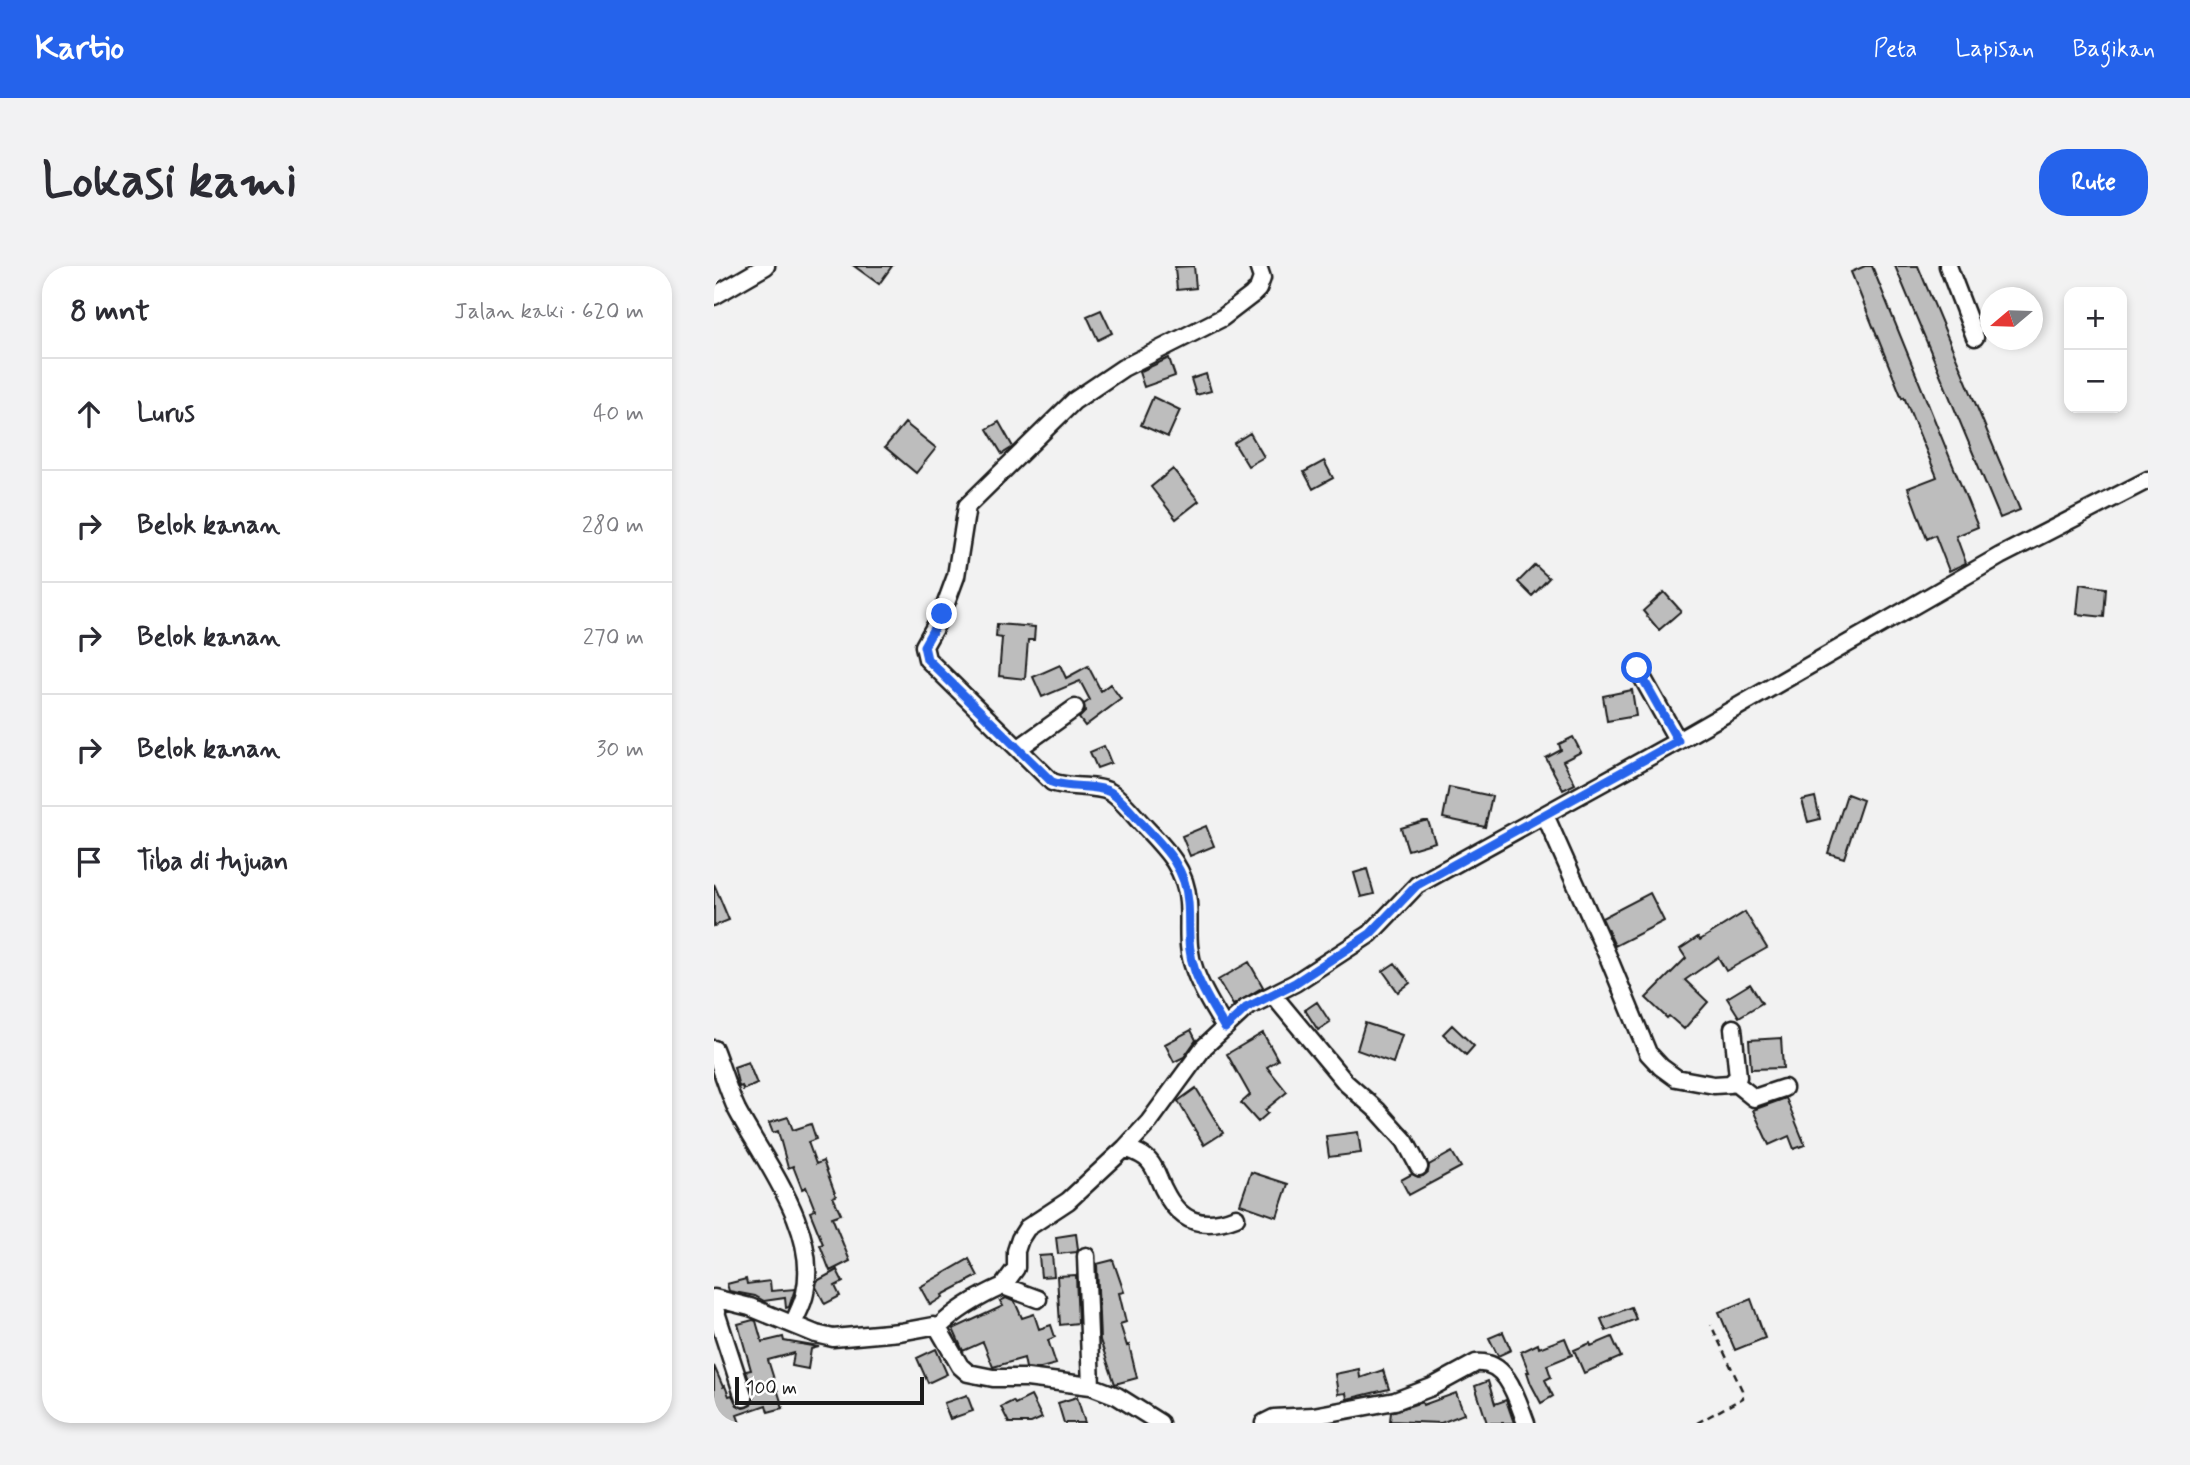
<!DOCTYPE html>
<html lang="id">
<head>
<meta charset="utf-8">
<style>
	body { margin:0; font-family:Mynerve,sans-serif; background:#f2f2f3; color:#2b2b33 }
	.controls { position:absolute; right:21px; top:21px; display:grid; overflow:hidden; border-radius:14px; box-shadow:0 4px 10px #0003 }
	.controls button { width:63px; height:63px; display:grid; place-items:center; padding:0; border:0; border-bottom:2px solid #e1e1e2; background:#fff; color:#2b2b33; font:35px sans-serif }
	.compass { position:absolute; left:1266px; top:21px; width:63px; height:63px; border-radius:50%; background:#fff; box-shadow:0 4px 10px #0003; rotate:251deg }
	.scale { position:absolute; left:21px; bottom:18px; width:189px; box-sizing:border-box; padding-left:7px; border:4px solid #1c1c1c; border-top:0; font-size:19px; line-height:24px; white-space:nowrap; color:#1c1c1c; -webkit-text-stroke:5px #fff; paint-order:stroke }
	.stop { position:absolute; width:21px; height:21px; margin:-16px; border:5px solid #2563eb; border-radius:50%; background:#fff }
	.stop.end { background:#2563eb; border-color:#fff; box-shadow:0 2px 7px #0008 }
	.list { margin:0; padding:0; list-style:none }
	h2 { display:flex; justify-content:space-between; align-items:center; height:91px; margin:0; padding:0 28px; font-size:30px }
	h2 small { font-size:23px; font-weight:400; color:#7c7c81 }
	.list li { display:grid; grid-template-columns:46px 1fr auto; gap:21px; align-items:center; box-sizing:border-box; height:112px; padding:0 28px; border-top:2px solid #e1e1e2 }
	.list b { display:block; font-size:26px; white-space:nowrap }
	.list em { font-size:23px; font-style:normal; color:#7c7c81 }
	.icon { flex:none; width:38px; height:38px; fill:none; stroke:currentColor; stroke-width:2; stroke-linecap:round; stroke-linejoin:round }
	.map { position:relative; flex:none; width:1434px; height:1157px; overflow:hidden; border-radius:28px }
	header { display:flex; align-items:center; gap:42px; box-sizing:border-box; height:98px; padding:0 35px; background:#2563eb; color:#fff }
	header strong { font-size:33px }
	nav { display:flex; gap:38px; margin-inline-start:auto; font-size:24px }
	.intro { display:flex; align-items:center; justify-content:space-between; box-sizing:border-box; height:168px; padding:0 42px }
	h1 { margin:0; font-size:49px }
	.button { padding:18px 32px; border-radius:28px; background:#2563eb; color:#fff; font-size:24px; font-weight:700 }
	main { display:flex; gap:42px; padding:0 42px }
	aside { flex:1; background:#fff; border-radius:28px; box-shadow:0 4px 10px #0003 }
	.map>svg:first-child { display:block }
</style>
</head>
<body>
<header>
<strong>Kartio</strong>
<nav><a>Peta</a><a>Lapisan</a><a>Bagikan</a></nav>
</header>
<div class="intro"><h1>Lokasi kami</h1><a class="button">Rute</a></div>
<main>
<aside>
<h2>8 mnt<small>Jalan kaki · 620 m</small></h2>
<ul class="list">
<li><svg class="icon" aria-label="ahead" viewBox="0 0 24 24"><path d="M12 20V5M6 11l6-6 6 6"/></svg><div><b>Lurus</b></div><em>40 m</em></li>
<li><svg class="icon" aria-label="right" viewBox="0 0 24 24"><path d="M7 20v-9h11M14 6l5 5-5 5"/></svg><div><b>Belok kanan</b></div><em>280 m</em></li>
<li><svg class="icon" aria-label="right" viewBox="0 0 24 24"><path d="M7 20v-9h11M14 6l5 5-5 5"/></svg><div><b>Belok kanan</b></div><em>270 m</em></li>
<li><svg class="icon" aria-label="right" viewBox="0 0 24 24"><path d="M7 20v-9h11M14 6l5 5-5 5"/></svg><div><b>Belok kanan</b></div><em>30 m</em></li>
<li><svg class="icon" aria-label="arrive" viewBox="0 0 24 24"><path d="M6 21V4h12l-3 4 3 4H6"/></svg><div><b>Tiba di tujuan</b></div></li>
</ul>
</aside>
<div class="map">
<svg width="1434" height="1157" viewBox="0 0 1434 1157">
	<rect width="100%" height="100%" fill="#f2f2f2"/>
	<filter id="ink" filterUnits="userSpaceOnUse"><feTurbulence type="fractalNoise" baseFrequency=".0143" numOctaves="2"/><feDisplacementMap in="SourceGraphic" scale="14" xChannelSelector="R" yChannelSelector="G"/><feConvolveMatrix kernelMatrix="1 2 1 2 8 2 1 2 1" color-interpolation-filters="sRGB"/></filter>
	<g filter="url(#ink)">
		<path fill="#bdbdbd" stroke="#1c1c1c" stroke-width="2" d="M140 0H178L165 18Z
			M480 0 482 22 463 24 461 1Z
			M1151 0H1158L1264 261 1242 270 1252 297 1235 305 1221 269 1213 273 1194 222 1223 211 1190 131 1188 132 1137 6Z
			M1181 0H1204L1306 244 1286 252Z
			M387 44 398 67 384 74 373 50Z
			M455 92 461 110 430 121 425 106Z
			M492 108 497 125 482 129 477 113Z
			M439 131 466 144 454 171 427 159Z
			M285 156 299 181 288 188 273 163Z
			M191 157 222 182 202 207 171 181Z
			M536 167 550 191 534 200 520 177Z
			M610 195 619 212 599 223 590 206Z
			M459 203 485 235 462 253 437 221Z
			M821 299 835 312 818 330 804 316Z
			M1366 318 1392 322 1390 351 1363 348Z
			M950 326 967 345 945 364 929 345Z
			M283 358 321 361 320 374H314L311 413 285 410 288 372 282 371Z
			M346 399 352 412 374 400 387 425 396 418 407 433 371 460 365 452 371 446 370 438 376 434 366 415 328 431 319 411Z
			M918 424 922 450 893 455 889 430Z
			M859 471 867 486 849 495 861 518 849 524 832 492 847 484 845 478Z
			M390 480 397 497 383 502 376 486Z
			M735 521 778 530 771 561 729 552Z
			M1133 528 1149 534 1130 592 1114 587Z
			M1101 531 1106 553 1094 556 1088 534Z
			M710 555H714L721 576 694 584 687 562Z
			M492 560 500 580 476 590 468 570Z
			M653 603 660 628 647 631 640 607Z
			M0 618 15 654 0 660Z
			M936 627 950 655 901 680 888 652Z
			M1031 646 1053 682 1012 705 1004 691 971 714 994 736 970 763 955 750 953 752 932 732 972 692 966 683 984 671 986 674Z
			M535 696 549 721 519 739 504 714Z
			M681 697 696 717 684 726 669 705Z
			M1036 718 1048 737 1025 751 1013 732Z
			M603 736 616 756 604 764 591 744Z
			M651 757 688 769 679 797 643 784Z
			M738 759 760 780 752 789 729 768Z
			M477 764 482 774 470 791 460 796 451 778Z
			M549 767 564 794 553 801 573 826 551 844 554 847 544 856 527 837 536 829 513 788Z
			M1067 772 1069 802 1037 803 1035 774Z
			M34 796 43 818 29 824 28 820 25 821 20 801Z
			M482 822 509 867 490 879 464 835Z
			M1072 832 1091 879 1080 883 1075 870 1055 879 1039 844Z
			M74 851 79 864 97 858 102 873 94 876 102 898 109 895 122 930 119 931 127 948 118 951 136 995 116 1005 106 979 109 978 96 946 101 944 92 921 88 923 79 900 74 902 64 865 59 867 55 857Z
			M644 866 647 887 615 891 612 870Z
			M738 886 747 901 695 929 687 914 698 908 704 911 709 910 714 906 715 899Z
			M537 906 574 918 563 951 526 938Z
			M362 968 364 983 363 986 344 988 342 971Z
			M338 989 340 1010 327 1011 325 990Z
			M255 993 264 1010 228 1029 229 1031 216 1039 206 1021Z
			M399 994 410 1026 405 1027 412 1056 406 1058 413 1080 415 1079 423 1112 401 1118 386 1074 383 998Z
			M123 1004 129 1016 121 1020 126 1030 111 1038 102 1021 103 1015Z
			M362 1009 364 1057 346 1059 343 1010Z
			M32 1013 33 1018 56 1015 57 1025 81 1023 75 1041 72 1042 71 1032 50 1035 41 1030 15 1025 13 1018Z
			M292 1032 301 1036 308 1052 320 1048 325 1063 337 1059 341 1071 334 1074 342 1098 323 1103 312 1102 310 1092 279 1101 269 1076 249 1085 239 1063 289 1040 286 1035Z
			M1037 1033 1051 1072 1021 1084 1005 1046Z
			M917 1041 922 1053 892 1065 887 1053Z
			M39 1054 42 1055 48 1076 69 1071 70 1075 105 1081 97 1083 94 1103 78 1100 80 1087 54 1094 69 1142 54 1146 52 1139 23 1149 26 1157H11L7 1147 0 1150V1100L9 1121 11 1120 15 1130 18 1129 23 1139 29 1142 37 1139 40 1129 32 1105 37 1104 24 1058Z
			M789 1066 797 1084 784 1090 775 1072Z
			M898 1071 907 1091 870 1107 860 1084 876 1077 877 1080Z
			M851 1072 858 1089 833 1099 837 1111 831 1114 839 1130 827 1137 817 1118 813 1106H815L807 1086 824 1078 825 1082Z
			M222 1083 233 1108 214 1117 203 1092Z
			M645 1103 646 1112 669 1104 675 1123 633 1133 632 1127 624 1128 621 1108Z
			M774 1115 781 1138 792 1134 800 1157H773L761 1120Z
			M742 1127 750 1148 727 1157 676 1155 677 1146 708 1136 709 1139Z
			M253 1129 259 1145 236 1153 230 1137Z
			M317 1130 328 1152 317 1157H295L287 1141 299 1135 301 1138Z
			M363 1131 371 1157H350L344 1137Z"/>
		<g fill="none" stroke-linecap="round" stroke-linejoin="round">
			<defs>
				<path id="minor" d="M1234 0 1261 71
					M0 30 52 0
					M923 402 964 475
					M305 482 361 442
					M831 549 895 693 934 787 947 801 962 812 1000 819 1016 818 1024 811 1019 762
					M559 729 632 817 664 845 691 875 705 901
					M511 762C500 743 488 725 481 705 471 679 476 662 474 636 472 603 452 583 430 560 420 550 408 533 396 526 381 518 355 523 338 516L213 393 210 380 228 348 242 310 253 240 360 135 409 102 508 52 538 29 544 23 548 12 544 0
					M0 783C8 803 14 825 23 844 51 897 105 963 91 1027 89 1038 83 1048 79 1058
					M1020 816 1040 832 1070 822
					M411 882C419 885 429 888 435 895 442 902 445 915 450 924 466 957 489 964 522 951
					M372 990 377 1120
					M289 1020 302 1002V985L306 973 313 962 354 935 411 882 435 856 490 781 532 742 581 717 656 668 703 619 964 475 1286 290 1434 214
					M0 1032 36 1041 102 1068 119 1072 186 1066 219 1060 224 1062 246 1100 254 1107 279 1112H313L377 1120 403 1130 446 1157
					M0 1040 30 1132
					M224 1062C243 1043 264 1031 289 1020L324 1033
					M550 1157 560 1152 599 1150 681 1135 718 1121 762 1097C794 1094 803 1134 812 1157"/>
			</defs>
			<use href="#minor" stroke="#1c1c1c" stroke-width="21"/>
			<path stroke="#1c1c1c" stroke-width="2.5" stroke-dasharray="7 5" stroke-linecap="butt" d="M983 1157 1029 1132 1028 1124 997 1059"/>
			<use href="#minor" stroke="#fff" stroke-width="16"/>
		</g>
	</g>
	<g fill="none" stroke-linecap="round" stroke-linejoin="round" filter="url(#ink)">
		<path stroke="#2563eb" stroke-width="9" d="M228 348 210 380 213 393 338 516C355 523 381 518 396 526 408 533 420 550 430 560 452 583 472 603 474 636 476 661 472 680 481 705 488 725 500 743 511 762L532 742 581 717 656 668 703 619 964 475 923 402"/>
	</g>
</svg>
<div class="controls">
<button>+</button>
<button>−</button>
</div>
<svg class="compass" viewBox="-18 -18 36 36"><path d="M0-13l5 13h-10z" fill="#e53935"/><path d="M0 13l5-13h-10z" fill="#7c7c81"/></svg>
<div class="scale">100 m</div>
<div class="stop" style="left:923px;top:402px"></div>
<div class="stop end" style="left:228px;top:348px"></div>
</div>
</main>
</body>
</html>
